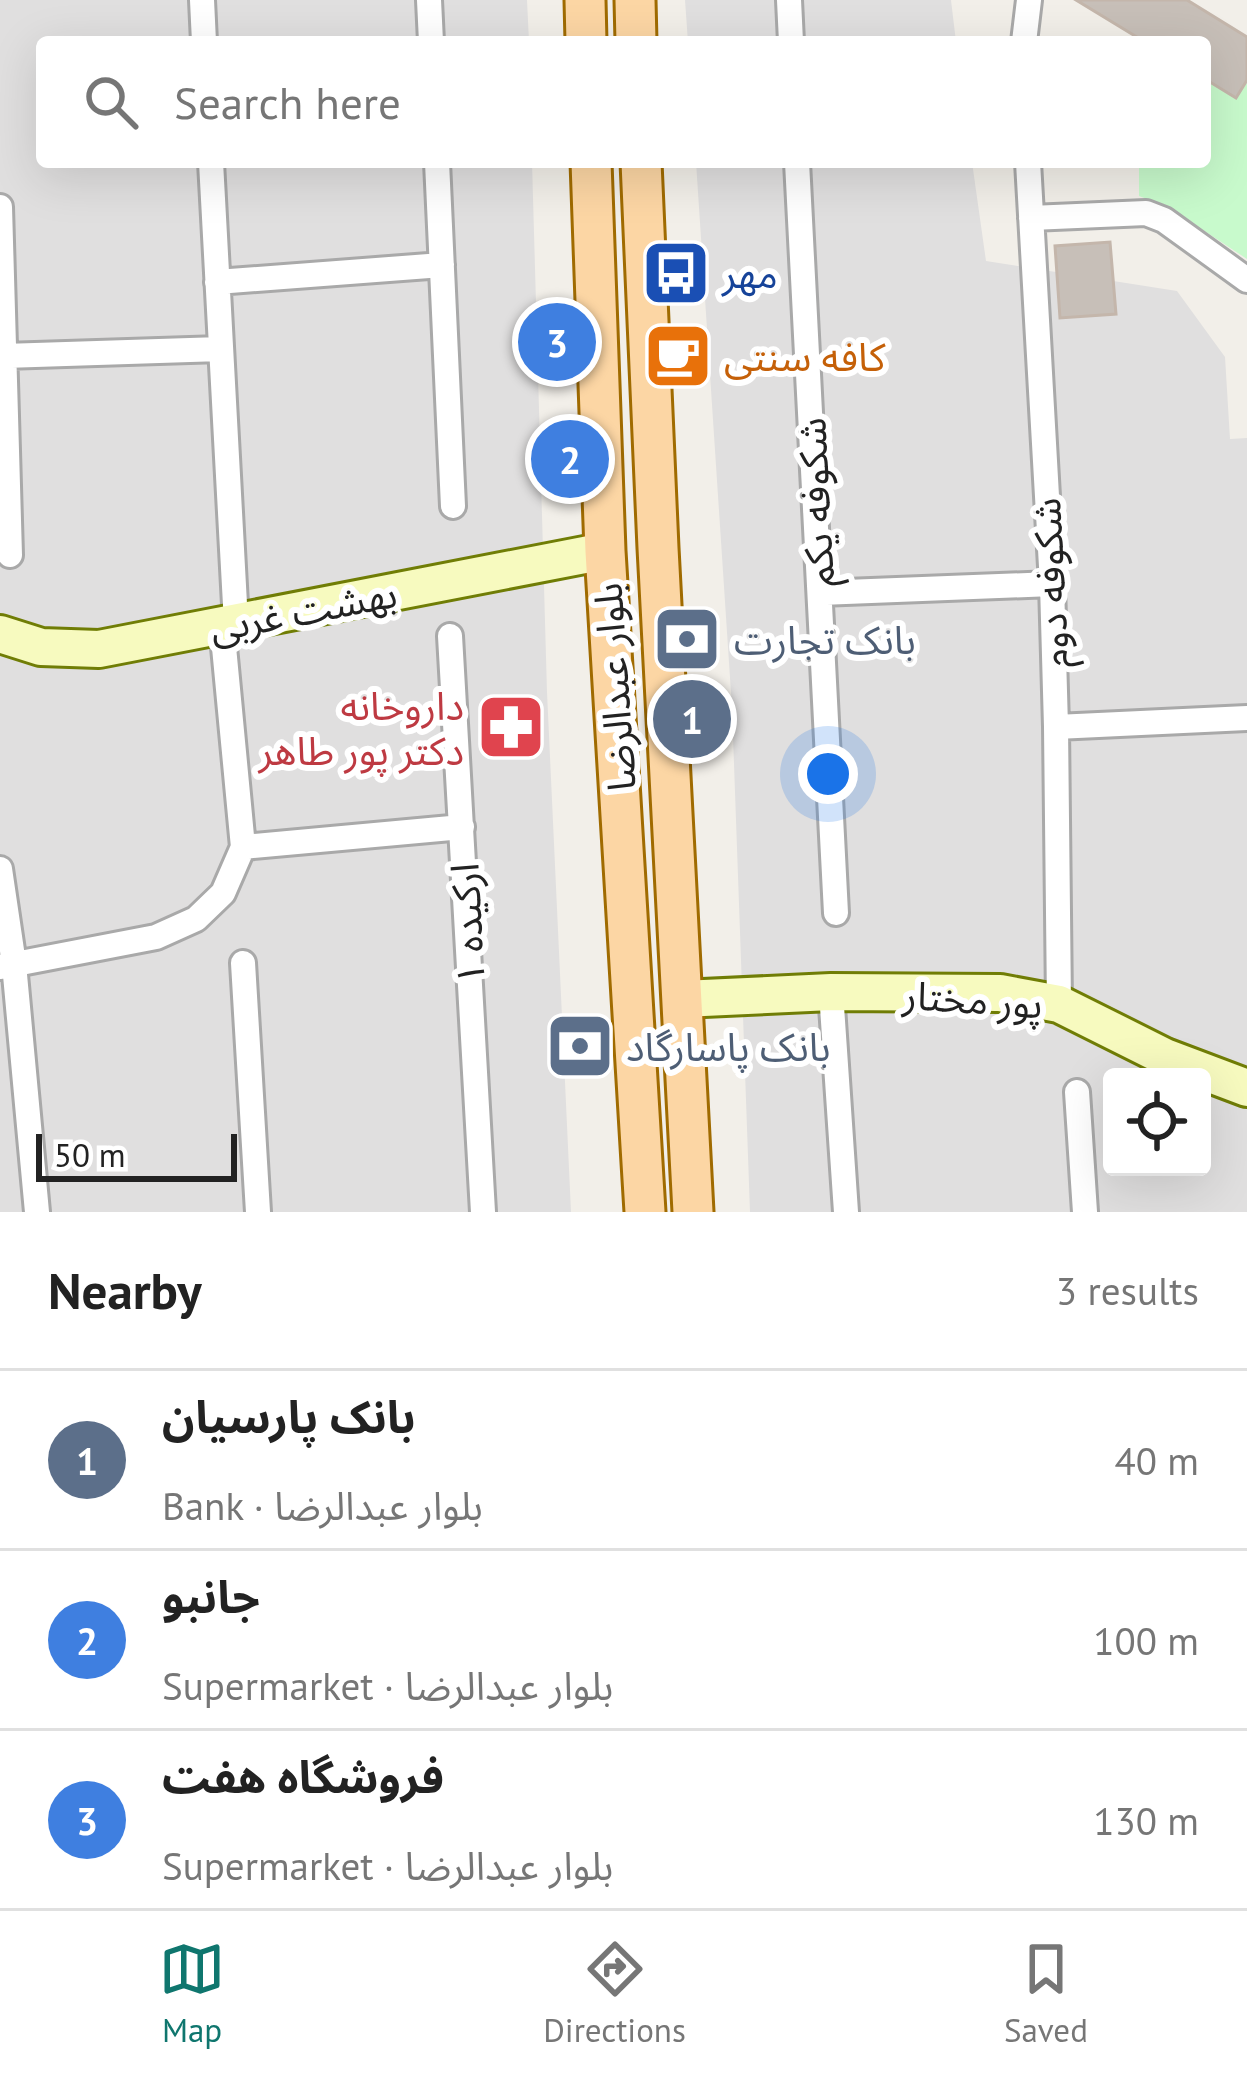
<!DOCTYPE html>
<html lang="en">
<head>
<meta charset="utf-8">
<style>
	body { margin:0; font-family:"PT Sans","Noto Sans Arabic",sans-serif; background:#f2f2f2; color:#222 }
	.controls { position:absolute; right:36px; bottom:36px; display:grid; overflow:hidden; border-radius:12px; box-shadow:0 12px 48px #0002 }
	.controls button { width:108px; height:108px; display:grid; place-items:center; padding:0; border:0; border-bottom:3px solid #e0e0e0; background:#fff; color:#222; font:60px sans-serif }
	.scale { position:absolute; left:36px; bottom:30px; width:201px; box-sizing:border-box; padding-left:12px; border:6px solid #222; border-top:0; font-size:33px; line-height:42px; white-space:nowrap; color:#222; -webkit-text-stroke:9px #fff; paint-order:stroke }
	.you { position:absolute; left:828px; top:774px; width:42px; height:42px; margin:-30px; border:9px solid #fff; border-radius:50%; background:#1a73e8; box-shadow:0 0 0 18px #1a73e833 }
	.badge { display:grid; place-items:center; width:78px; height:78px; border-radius:50%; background:#0f766e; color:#fff; font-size:39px; font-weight:700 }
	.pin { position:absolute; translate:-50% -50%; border:6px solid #fff; box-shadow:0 3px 12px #0006 }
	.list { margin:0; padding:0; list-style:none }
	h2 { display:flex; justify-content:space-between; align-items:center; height:156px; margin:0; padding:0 48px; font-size:51px }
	h2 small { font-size:39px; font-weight:400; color:#767676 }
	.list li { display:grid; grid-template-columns:78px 1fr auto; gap:36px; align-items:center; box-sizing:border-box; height:180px; padding:0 48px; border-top:3px solid #e0e0e0 }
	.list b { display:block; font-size:45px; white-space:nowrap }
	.list p { margin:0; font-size:39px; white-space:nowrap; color:#767676 }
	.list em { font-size:39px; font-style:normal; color:#767676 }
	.icon { flex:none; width:66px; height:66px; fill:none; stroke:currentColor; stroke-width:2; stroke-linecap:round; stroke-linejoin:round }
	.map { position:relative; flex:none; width:1247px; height:1212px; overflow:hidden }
	.search { position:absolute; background:#fff; box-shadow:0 12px 48px #0002; left:36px; right:36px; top:36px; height:132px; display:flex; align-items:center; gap:30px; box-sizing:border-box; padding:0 42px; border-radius:12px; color:#767676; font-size:45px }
	.sheet { height:696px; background:#fff }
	nav { display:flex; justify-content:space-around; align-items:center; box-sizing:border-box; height:168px; border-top:3px solid #e0e0e0; background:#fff; font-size:33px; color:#767676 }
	nav a { display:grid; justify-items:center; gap:6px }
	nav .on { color:#0f766e }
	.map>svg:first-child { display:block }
</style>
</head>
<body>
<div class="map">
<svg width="1247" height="1212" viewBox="0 0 1247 1212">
	<rect width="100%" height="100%" fill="#f2efe9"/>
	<path fill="#e0dfdf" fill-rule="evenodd" d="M0 0H527L529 42H42V162H532L547 692 571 1212H0Z
		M685 0H951L956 42H688Z
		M696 162H972L986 261 1177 291 1225 357 1230 439 1247 438V1212H750L732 708ZM1112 1077H1202V1167H1112Z"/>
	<path fill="#c8facc" d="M1205 80 1236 98 1247 83V259L1168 207 1139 196V162H1205Z"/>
	<path fill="#c7bfb8" stroke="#c4b6ab" stroke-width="3" d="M1076 0H1187L1247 37V80L1236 98 1205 79V42H1145Z
		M1110 242 1116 314 1060 318 1055 246Z"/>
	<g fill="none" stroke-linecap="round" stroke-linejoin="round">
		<defs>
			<path id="street" d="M202 0 204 42
				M429 0 431 42
				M789 0 791 42
				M1024 42 1029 0
				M211 162 236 623
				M437 162 453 506
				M797 162 836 913
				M1028 162 1052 584 1056 727 1059 1004
				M0 207 10 555
				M1031 218 1146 213 1164 220 1247 280
				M217 282 442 265
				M4 356 221 349
				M820 593 1052 584
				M450 636 483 1212
				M1056 727 1247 718
				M243 847 462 827
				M0 869 14 964 37 1212
				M243 963 258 1212
				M0 967 156 937 196 919 223 893 243 847 222 626
				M831 992 846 1212
				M1077 1092 1085 1212"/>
			<path id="secondary" d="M0 634 41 647 99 649 605 551
				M682 999 831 992 1000 993 1059 1004 1165 1057 1247 1088"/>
			<path id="primary" d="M585 0 586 42
				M635 0 636 42
				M591 162 605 551 645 1212
				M641 162 658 548 693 1212"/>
		</defs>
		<use href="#street" stroke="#a9a9a9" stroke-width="30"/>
		<use href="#secondary" stroke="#707d05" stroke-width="42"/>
		<use href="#primary" stroke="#a06b00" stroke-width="45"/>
		<use href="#street" stroke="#fff" stroke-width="24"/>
		<use href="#secondary" stroke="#f7fabf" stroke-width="36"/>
		<use href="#primary" stroke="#fcd6a4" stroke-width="39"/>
	</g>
	<defs>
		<symbol id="bus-square" viewBox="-11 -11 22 22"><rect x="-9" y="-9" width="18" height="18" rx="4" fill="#1a4fb4" stroke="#fff"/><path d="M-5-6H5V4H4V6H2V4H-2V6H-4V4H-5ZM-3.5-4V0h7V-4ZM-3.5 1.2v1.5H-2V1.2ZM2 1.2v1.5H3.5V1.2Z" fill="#fff"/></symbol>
		<symbol id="cafe-square" viewBox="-11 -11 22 22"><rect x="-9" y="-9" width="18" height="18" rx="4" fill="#e8710a" stroke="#fff"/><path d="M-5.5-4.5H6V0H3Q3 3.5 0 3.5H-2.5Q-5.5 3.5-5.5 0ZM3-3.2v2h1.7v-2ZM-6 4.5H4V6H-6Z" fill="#fff"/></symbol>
		<symbol id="bank-square" viewBox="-11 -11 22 22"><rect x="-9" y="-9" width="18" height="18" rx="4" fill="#5c6f8a" stroke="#fff"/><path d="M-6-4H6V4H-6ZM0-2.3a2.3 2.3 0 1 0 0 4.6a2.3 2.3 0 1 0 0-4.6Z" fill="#fff"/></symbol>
		<symbol id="pharmacy-square" viewBox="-11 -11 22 22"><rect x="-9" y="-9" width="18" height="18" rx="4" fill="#e0444e" stroke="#fff"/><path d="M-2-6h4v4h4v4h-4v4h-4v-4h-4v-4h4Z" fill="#fff"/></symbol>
	</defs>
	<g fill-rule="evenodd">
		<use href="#bus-square" x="638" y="235" width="76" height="76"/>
		<use href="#cafe-square" x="640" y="318" width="76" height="76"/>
		<use href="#bank-square" x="649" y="601" width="76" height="76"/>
		<use href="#pharmacy-square" x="473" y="689" width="76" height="76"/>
		<use href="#bank-square" x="542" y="1008" width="76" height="76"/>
	</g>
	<g text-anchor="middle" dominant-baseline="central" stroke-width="12" stroke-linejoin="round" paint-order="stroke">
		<g font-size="39" fill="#164399" stroke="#fff" text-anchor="start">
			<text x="722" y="273">مهر</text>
		</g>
		<g font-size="39" fill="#c56008" stroke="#fff" text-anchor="start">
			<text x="724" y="356">کافه سنتی</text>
		</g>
		<g font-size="39" fill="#222" stroke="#fff">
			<text transform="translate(815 502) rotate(-93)">شکوفه یکم</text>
			<text transform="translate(1050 583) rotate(-93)">شکوفه دوم</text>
			<text transform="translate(303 610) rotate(-11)">بهشت غربی</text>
			<text transform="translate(614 687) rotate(-94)">بلوار عبدالرضا</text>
			<text transform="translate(467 924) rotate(-93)">ارکیده ۱</text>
			<text transform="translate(973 999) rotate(4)">پور مختار</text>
		</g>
		<g font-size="39" fill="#4e5e75" stroke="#fff" text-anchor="start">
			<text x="734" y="639">بانک تجارت</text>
			<text x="626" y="1046">بانک پاسارگاد</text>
		</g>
		<g font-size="39" fill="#be3a42" stroke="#fff" text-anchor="end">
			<text x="464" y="705">داروخانه<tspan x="464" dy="45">دکتر پور طاهر</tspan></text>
		</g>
	</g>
</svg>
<div class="controls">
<button><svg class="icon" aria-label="locate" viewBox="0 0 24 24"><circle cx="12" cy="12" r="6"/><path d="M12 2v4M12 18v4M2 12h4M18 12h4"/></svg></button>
</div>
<div class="scale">50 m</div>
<div class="you"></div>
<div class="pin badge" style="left:692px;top:719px;background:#5c6f8a">1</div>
<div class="pin badge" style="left:570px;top:459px;background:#3f7fe0">2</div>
<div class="pin badge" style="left:557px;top:342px;background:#3f7fe0">3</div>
<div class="search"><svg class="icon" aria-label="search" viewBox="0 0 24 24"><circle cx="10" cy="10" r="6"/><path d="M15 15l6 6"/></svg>Search here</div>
</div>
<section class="sheet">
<h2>Nearby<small>3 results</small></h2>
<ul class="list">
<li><span class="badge" style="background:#5c6f8a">1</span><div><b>بانک پارسیان</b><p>Bank · بلوار عبدالرضا</p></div><em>40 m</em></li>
<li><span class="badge" style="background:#3f7fe0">2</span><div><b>جانبو</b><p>Supermarket · بلوار عبدالرضا</p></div><em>100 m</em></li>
<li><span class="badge" style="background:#3f7fe0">3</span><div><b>فروشگاه هفت</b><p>Supermarket · بلوار عبدالرضا</p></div><em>130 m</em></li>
</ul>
</section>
<nav>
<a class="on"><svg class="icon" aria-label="map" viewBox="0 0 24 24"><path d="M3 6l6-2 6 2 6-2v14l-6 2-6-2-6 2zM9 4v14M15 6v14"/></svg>Map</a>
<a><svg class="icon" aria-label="directions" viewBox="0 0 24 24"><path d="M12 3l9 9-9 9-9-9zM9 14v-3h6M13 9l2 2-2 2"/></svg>Directions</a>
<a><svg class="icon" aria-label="saved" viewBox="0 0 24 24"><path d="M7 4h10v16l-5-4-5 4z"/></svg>Saved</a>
</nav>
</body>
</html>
